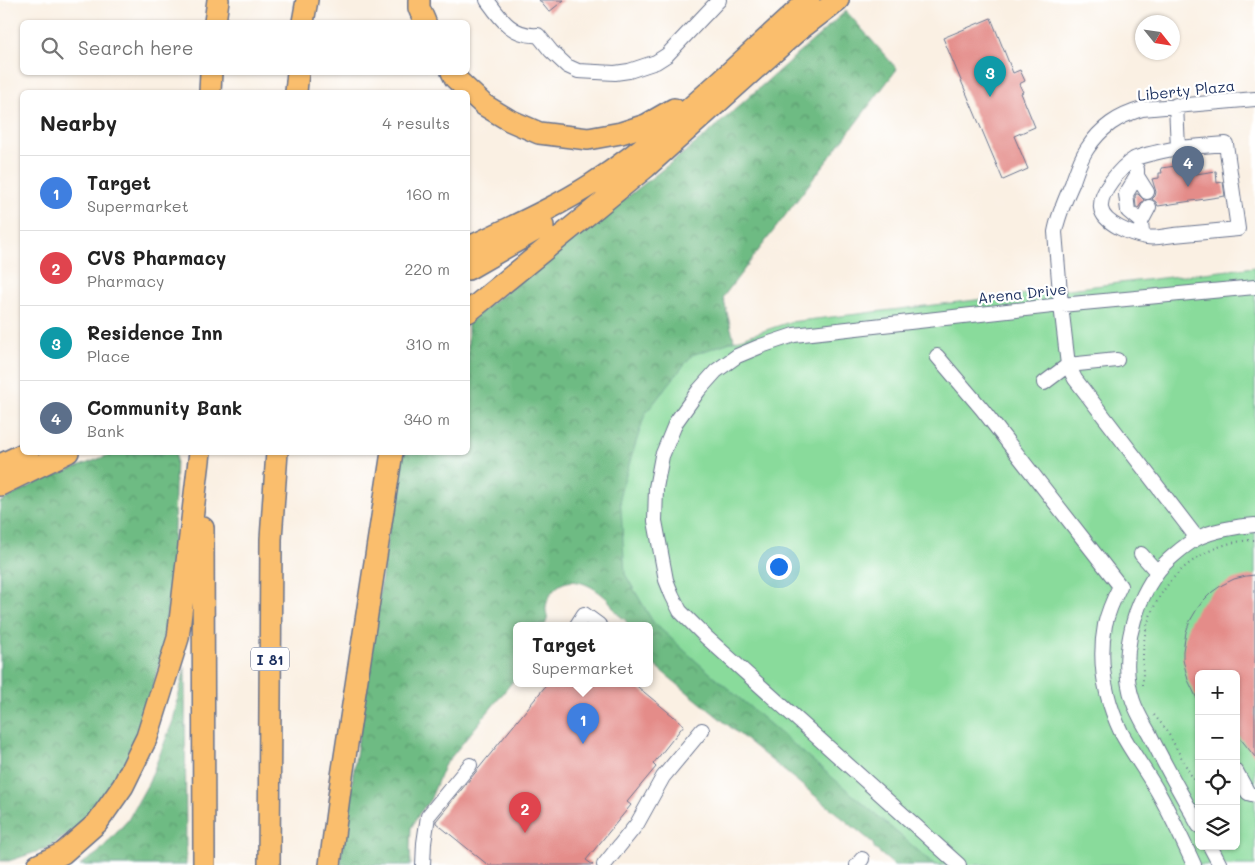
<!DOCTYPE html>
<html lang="en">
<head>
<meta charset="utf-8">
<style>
	body { margin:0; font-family:Mali,sans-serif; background:#f2f2f2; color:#222 }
	.controls { position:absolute; right:15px; bottom:15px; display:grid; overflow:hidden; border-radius:8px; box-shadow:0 1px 4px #0004 }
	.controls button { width:45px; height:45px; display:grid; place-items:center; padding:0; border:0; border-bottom:1px solid #e0e0e0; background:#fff; color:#222; font:25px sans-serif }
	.compass { position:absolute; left:1135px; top:15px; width:45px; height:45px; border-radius:50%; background:#fff; box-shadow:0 1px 4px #0004; rotate:120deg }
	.you { position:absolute; left:778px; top:566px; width:18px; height:18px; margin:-12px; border:4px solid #fff; border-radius:50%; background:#1a73e8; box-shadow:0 0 0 8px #1a73e833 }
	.badge { display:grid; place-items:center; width:32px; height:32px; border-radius:50%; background:#d1495b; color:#fff; font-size:16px; font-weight:700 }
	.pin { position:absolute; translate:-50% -41px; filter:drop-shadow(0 1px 2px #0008) }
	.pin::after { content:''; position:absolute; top:26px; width:18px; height:15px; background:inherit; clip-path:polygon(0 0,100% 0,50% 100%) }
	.popup { position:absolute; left:513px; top:622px; width:140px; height:65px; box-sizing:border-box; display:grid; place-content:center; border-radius:8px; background:#fff; filter:drop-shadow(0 1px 4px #0005); font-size:16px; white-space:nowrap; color:#767676 }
	.popup b { font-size:19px; color:#222 }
	.popup::after { content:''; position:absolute; left:50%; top:100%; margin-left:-10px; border:10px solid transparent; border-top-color:#fff }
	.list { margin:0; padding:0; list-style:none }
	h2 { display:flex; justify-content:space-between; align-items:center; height:65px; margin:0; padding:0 20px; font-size:21px }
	h2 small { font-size:16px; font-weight:400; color:#767676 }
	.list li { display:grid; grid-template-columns:32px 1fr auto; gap:15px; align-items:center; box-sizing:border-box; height:75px; padding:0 20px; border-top:1px solid #e0e0e0 }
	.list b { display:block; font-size:19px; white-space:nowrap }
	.list p { margin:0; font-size:16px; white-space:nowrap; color:#767676 }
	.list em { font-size:16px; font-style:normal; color:#767676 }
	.icon { flex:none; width:28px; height:28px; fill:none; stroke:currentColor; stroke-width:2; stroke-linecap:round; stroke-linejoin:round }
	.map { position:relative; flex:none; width:1255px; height:865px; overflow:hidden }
	.search { position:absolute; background:#fff; box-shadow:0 1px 4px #0004; left:20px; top:20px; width:450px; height:55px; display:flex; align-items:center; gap:12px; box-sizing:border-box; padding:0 18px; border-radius:8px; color:#767676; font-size:19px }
	.panel { position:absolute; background:#fff; box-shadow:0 1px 4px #0004; left:20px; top:90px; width:450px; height:365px; border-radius:8px }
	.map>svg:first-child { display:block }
</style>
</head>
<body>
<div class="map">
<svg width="1255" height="865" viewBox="0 0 1255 865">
	<defs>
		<pattern id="forest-crowns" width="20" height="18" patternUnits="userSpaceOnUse" patternTransform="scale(1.25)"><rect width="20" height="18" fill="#6ebb83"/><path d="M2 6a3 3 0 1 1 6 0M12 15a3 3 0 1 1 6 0" fill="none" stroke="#5a986e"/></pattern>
	</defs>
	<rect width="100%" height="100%" fill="#fff"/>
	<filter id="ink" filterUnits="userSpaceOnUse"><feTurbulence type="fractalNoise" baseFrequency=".02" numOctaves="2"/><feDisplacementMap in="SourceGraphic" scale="10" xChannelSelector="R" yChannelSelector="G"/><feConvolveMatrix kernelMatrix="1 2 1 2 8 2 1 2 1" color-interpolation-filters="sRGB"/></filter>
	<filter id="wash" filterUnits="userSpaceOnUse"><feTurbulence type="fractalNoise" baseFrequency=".0096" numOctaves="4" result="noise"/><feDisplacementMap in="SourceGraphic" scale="20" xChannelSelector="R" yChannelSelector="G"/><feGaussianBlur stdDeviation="1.12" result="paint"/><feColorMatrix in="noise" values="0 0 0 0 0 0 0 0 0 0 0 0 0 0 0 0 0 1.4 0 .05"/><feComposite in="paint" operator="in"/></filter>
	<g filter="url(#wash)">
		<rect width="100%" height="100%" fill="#faf0e3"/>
		<path fill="url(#forest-crowns)" stroke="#447570" d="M846 11 897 69 723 297 736 348 942 865H894L875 849 872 842 649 661V625H628C626 618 619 617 615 611 613 608 612 604 609 601 596 587 571 572 555 589 550 594 547 600 546 607 545 615 550 615 545 625H517V676L444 766 430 800 419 814 411 828 410 849 411 865H340L400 453 468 452V324L484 309 704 137Z
			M114 453H176L173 567 161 658 142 725 123 768 106 796 83 824 48 848 9 861H0V502L38 482Z
			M185 667 186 865H80L98 853 128 820 149 782 173 721Z"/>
		<path fill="#89db9b" stroke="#52857c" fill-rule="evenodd" d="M1255 267V865H935L697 662 653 622 625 574 620 493 645 414 692 355 790 322ZM1199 674H1236V846H1199Z"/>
		<g id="blocks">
			<path fill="#e48c89" d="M539 0H564L549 12Z
				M991 18 1013 73 1020 70 1025 81 1019 84 1023 92 1021 93 1035 127 1014 136 1028 169 1003 180 943 38Z
				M1190 164V169L1195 168 1196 174 1216 171 1217 183 1223 182 1225 196 1158 206 1156 202 1152 199 1155 196 1156 192 1152 179 1159 178V173H1162L1161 168Z
				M1136 194H1138L1144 200 1138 208 1136 207 1135 196Z
				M1255 575V757L1236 733V674H1199V703L1188 680 1183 660V651L1186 632 1190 621 1197 609 1203 601 1212 592 1222 585 1234 579 1246 576Z
				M548 683H633L684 725 653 764 656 767 627 802 631 805 586 860 593 865H488L436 823V821Z"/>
		</g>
	</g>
	<g filter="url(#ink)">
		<use href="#blocks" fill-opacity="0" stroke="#69738d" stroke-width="1"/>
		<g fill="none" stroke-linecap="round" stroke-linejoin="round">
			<defs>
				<path id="minor" d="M487 0C500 18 512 37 538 35L551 51 567 66 578 71 615 73 629 71 656 62 667 55 719 0
					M1176 105 1178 148 1226 144 1238 229C1217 231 1195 233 1174 235 1165 236 1155 239 1147 237 1133 235 1103 224 1101 208 1099 192 1121 167 1134 159 1142 155 1168 150 1178 148
					M1137 169V176L1147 192
					M1137 176 1126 194 1128 211 1141 222
					M1142 232 1141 222 1149 207
					M937 356 982 409 1120 586C1114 598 1108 611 1105 625 1098 662 1105 698 1121 732 1131 751 1144 768 1155 787 1170 812 1182 839 1194 865
					M1044 383 1068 365 1117 360
					M1197 538 1075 379 1068 365 1061 305 1055 232C1058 215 1065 200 1072 184 1076 173 1080 159 1087 149 1101 127 1118 116 1142 109L1255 99
					M1141 554 1157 572
					M577 625 584 614 599 625
					M1236 771 1248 793 1255 795
					M1199 826C1182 795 1165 766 1150 735 1144 724 1137 713 1133 701 1119 661 1132 608 1156 574 1163 563 1185 545 1196 539 1210 531 1238 526 1255 525
					M1210 846 1220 865
					M423 865 424 843 428 816 470 765
					M604 865 637 824 663 777 702 730
					M857 865 862 859
					M959 865 706 637 680 611 672 595 666 580 655 521 656 488 662 456 676 422 699 390 716 371 737 356 761 346 794 335 1061 305 1255 287"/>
				<path id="highway" d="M419 0V8L425 22
					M215 22 218 0
					M303 22 307 0
					M452 72 455 78 484 105 509 120 539 133 588 139 621 133 646 125 674 109
					M210 92 211 72
					M296 92 298 72
					M468 248C509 228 553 209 592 184 672 132 738 63 809 0
					M468 269 543 226
					M468 312 646 167 795 33 838 0
					M0 465 28 452
					M0 485 68 452
					M203 528 204 865
					M38 865 63 853 97 823 123 786 147 737 178 638 200 452
					M269 865 271 539 277 452
					M330 865 340 789 392 452"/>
			</defs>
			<use href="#minor" stroke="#69738d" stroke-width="16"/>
			<use href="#highway" stroke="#69738d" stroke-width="24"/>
			<path stroke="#69738d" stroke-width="2" stroke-dasharray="1 4" stroke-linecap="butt" d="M1143 685C1143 669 1142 651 1145 635 1153 590 1190 551 1236 542 1242 541 1249 540 1255 540
				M1154 715 1166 729 1199 790"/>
			<use href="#minor" stroke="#fff" stroke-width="14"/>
			<use href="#highway" stroke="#fabe6d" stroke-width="21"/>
		</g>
	</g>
	<g text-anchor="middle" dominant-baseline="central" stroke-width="4.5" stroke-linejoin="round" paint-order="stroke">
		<rect fill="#fff" stroke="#5f6d8e" stroke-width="1" x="251" y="647.5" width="38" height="23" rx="4"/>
		<g font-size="14" font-weight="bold" fill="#1b2f5e">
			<text x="270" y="659">I 81</text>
		</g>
		<g font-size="15" fill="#1b2f5e" stroke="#fff">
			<text transform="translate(1186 90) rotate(-6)">Liberty Plaza</text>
			<text transform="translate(1022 293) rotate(-6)">Arena Drive</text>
		</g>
	</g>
</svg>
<div class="controls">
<button>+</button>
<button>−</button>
<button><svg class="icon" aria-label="locate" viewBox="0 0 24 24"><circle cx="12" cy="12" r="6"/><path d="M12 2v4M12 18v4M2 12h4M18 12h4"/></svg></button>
<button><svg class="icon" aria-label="layers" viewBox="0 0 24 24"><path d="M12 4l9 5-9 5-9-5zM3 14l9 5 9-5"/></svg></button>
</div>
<svg class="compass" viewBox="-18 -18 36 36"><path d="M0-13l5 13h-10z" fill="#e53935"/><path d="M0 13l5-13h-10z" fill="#767676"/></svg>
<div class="you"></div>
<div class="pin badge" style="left:583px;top:744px;background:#3f7fe0">1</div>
<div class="popup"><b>Target</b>Supermarket</div>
<div class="pin badge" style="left:525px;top:833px;background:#e0444e">2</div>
<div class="pin badge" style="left:990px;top:97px;background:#0f9aa8">3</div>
<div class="pin badge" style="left:1188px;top:187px;background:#5c6f8a">4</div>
<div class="search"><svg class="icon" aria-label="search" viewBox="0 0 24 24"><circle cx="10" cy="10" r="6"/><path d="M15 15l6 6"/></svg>Search here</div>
<section class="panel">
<h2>Nearby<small>4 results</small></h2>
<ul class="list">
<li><span class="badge" style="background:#3f7fe0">1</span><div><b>Target</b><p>Supermarket</p></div><em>160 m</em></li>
<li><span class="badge" style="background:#e0444e">2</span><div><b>CVS Pharmacy</b><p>Pharmacy</p></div><em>220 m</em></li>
<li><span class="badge" style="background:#0f9aa8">3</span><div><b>Residence Inn</b><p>Place</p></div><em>310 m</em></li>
<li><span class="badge" style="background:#5c6f8a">4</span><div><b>Community Bank</b><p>Bank</p></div><em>340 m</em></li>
</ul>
</section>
</div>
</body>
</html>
